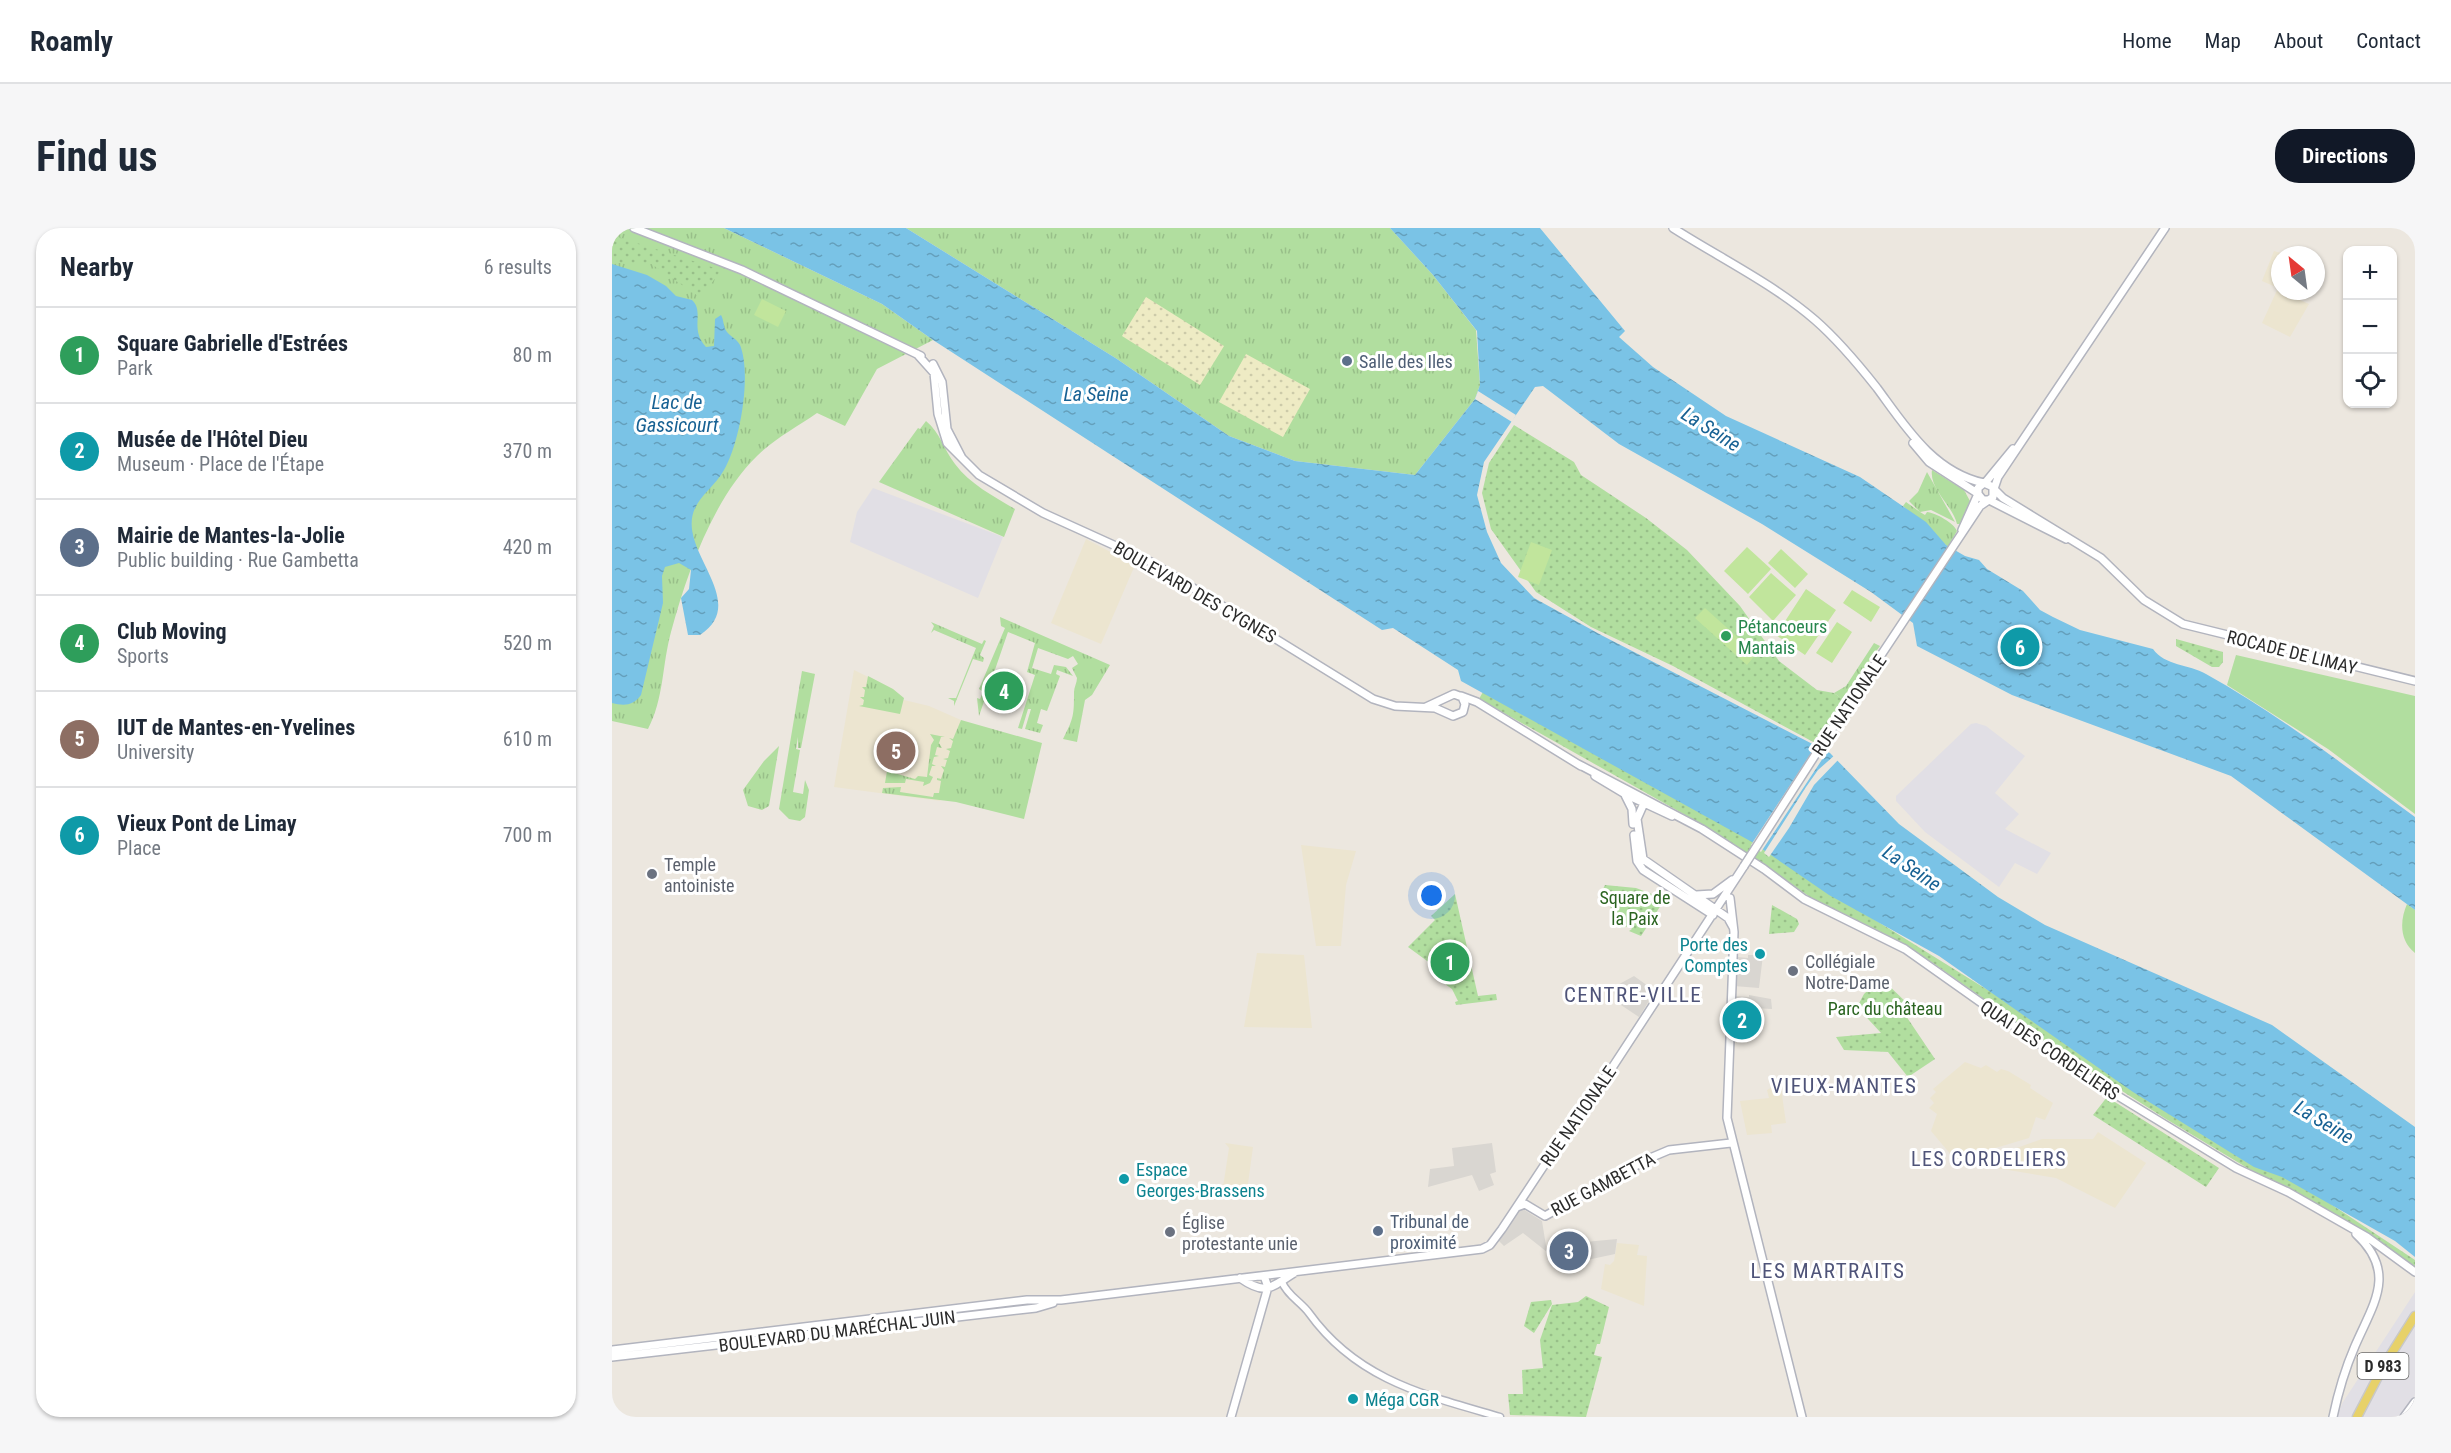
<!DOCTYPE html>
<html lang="en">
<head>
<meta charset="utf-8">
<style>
	body { margin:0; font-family:"Roboto Condensed",sans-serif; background:#f6f6f7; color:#1f2937 }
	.controls { position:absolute; right:18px; top:18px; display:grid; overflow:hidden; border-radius:12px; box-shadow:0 2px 4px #0004 }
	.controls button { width:54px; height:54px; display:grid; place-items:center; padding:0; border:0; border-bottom:2px solid #e0e1e3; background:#fff; color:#1f2937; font:30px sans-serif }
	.compass { position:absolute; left:1659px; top:18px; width:54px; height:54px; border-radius:50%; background:#fff; box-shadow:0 2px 4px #0004; rotate:331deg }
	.you { position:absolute; left:820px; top:668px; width:21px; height:21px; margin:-15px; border:4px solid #fff; border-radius:50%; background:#1a73e8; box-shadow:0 0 0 9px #1a73e833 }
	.badge { display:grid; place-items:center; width:39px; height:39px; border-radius:50%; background:#111827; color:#fff; font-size:20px; font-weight:700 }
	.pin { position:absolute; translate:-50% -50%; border:3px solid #fff; box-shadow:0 2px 6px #0006 }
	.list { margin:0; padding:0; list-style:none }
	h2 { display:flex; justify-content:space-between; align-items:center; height:78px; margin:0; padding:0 24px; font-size:26px }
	h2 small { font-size:20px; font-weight:400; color:#747a83 }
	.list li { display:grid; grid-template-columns:39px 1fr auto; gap:18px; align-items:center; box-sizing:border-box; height:96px; padding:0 24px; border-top:2px solid #e0e1e3 }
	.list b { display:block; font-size:22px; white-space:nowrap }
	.list p { margin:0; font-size:20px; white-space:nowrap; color:#747a83 }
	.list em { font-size:20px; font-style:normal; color:#747a83 }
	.icon { flex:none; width:33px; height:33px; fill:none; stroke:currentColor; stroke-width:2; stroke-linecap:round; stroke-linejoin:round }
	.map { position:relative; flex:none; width:1803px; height:1189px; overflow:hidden; border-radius:24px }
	header { display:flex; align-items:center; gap:36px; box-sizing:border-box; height:84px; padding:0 30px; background:#fff; border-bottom:2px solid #e0e1e3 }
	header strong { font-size:28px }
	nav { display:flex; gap:33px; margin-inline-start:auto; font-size:21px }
	.intro { display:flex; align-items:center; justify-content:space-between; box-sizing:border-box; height:144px; padding:0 36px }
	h1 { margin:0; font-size:42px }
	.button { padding:15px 27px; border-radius:24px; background:#111827; color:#fff; font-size:21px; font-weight:700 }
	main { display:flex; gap:36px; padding:0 36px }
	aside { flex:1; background:#fff; border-radius:24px; box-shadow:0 2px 4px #0004 }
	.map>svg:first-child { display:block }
</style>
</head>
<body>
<header>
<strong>Roamly</strong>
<nav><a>Home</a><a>Map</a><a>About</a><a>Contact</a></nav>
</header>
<div class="intro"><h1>Find us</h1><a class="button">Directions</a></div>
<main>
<aside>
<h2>Nearby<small>6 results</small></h2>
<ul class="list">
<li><span class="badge" style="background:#2e9e5b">1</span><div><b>Square Gabrielle d'Estrées</b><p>Park</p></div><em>80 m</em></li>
<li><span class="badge" style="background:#0f9aa8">2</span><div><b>Musée de l'Hôtel Dieu</b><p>Museum · Place de l'Étape</p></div><em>370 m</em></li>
<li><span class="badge" style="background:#5c6f8a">3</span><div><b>Mairie de Mantes-la-Jolie</b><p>Public building · Rue Gambetta</p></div><em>420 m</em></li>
<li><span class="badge" style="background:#2e9e5b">4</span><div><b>Club Moving</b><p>Sports</p></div><em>520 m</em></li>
<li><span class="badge" style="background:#8d6e63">5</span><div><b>IUT de Mantes-en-Yvelines</b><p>University</p></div><em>610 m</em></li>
<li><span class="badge" style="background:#0f9aa8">6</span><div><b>Vieux Pont de Limay</b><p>Place</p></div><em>700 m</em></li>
</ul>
</aside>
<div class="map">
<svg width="1803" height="1189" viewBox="0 0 1803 1189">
	<defs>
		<pattern id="grass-tufts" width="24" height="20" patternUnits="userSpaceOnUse" patternTransform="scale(1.5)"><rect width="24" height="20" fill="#b1de9f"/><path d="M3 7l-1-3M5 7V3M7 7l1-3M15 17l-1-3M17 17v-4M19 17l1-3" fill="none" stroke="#98bf89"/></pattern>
		<pattern id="sand-dots" width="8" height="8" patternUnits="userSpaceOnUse" patternTransform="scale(1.5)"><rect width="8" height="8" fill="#eeebc4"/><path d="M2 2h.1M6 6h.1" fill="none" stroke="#cccaa9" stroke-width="1.8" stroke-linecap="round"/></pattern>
		<pattern id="park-dots" width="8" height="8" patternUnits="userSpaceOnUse" patternTransform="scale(1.5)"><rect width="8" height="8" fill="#b1de9f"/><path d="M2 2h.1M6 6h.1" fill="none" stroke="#98bf89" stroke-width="1.8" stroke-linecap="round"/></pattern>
		<pattern id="water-ripples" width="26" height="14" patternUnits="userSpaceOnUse" patternTransform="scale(1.5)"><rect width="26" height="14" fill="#7ac3e6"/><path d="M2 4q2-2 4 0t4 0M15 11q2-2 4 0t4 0" fill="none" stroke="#649fbb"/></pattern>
	</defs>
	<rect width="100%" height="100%" fill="#ece7df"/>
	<path fill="#e1dfe5" d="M261 260 391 309 366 370 238 314 245 284Z
		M1364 495 1374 498 1413 528 1383 565 1407 586 1393 601 1439 625 1425 646 1403 635 1387 659 1313 604 1284 573V568L1359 496Z
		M1803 1064V1189H1724L1731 1174Z"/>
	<path fill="#ece5d0" d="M1662 23 1676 27H1668V63L1697 76 1678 109 1650 95 1666 60 1650 53Z
		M474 311 523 337 489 416 439 395Z
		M242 442 281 461 292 472 317 478 349 492 332 551 328 573 222 559Z
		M689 617 744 623 734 657 729 718H704Z
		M645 725 692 727 700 800 632 799Z
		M1353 834 1369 840 1374 837 1385 844 1389 841 1396 843 1419 857 1418 860 1441 875 1433 892 1424 889 1417 910 1350 930 1340 928 1319 903 1325 886 1317 880 1322 875 1318 870 1324 864 1321 861Z
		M1165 856 1169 860 1174 895 1159 897 1160 905 1135 907 1128 873 1157 870 1155 862Z
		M1486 904 1534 935 1503 980 1444 950 1384 940 1388 926 1430 911H1481Z
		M613 915 641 919 635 963 611 959 617 920Z
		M1005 1015 1027 1017 1025 1027 1035 1028 1032 1078 989 1061 993 1036 998 1037 1002 1033Z"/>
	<path fill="url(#grass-tufts)" d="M0 0H112L270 76 321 112 265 141 233 198 205 185C185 199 162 211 145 228 101 271 75 345 59 404 50 437 52 471 36 501L0 493Z
		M294 0H778L821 47 864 102 868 157 863 171 803 247 683 233 617 208 505 131Z
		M314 193C328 204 332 222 343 236 358 256 381 268 403 281L392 309 267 254 306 200 308 201Z
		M1320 242 1352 262 1358 273 1348 296H1345C1341 278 1317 261 1320 242Z
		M1315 244 1343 294 1319 282 1308 284 1313 287 1315 284C1324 285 1342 295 1345 303L1336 319 1291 278 1294 274 1308 284 1297 273 1306 264Z
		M388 389 498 437 480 467 473 472 465 514 451 511C462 490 462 486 462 464 462 459 465 455 465 450L460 440 466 436 461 428 456 431 426 420 420 440 439 446 442 437 454 439 461 448 445 442 444 446 448 448 435 483 429 481 425 495 431 497 428 505 413 501 419 481H416L410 501 406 500 423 447 415 444 423 415 396 404 367 488 365 470 368 471 371 464 367 461 393 400 389 398Z
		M319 394 370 416 372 412 374 413 368 427 372 430 371 434 361 431 342 478V473L336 470H344L364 420 322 402 319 405 322 398Z
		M1262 415 1268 418 1230 471 1222 465 1234 458Z
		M190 443 203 446 189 520H186V509L184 521 188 522 181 564 191 566 193 552 197 562 193 589 188 593 177 591 167 581Z
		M256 448 281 461 292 470 288 486 247 478 251 477 252 472 248 469H252L253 462 250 459H254Z
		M349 492 430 515 412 591 344 574 270 565 271 560 289 559 288 564 321 569 322 565H327L329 553 325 552V550L329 551 332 542 329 538 333 539 335 532 331 531 336 530 338 523 334 521 339 520 341 513 337 510 341 511Z
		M281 506 297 509 291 543 276 541Z
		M318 506 333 509H329L327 515 330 520 325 519 323 527 327 528 322 529 320 536 324 538H320L317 547 321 549 318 555 311 558 312 554 294 551 293 555H273L275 543 303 551 306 548 315 549 319 517 322 512Z
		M167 518 157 578 150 582 136 578 131 562 152 533Z"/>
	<path fill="url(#sand-dots)" d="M534 69 612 118 588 157 510 108Z
		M634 126 698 161 671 209 607 174Z"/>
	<path fill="url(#park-dots)" d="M0 7 109 42 89 70 38 35H0Z
		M902 197 962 234 969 247 1034 290 1075 322 1128 378 1167 433 1205 462 1222 465 1233 473 1205 516 1061 438 979 399 924 364 879 301 870 265 877 235Z
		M1564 411 1611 424V434L1607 439H1600L1564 418Z
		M872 462 1128 604 1239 677 1702 965 1803 1032V1041L1554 891 1430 812 1321 735 1275 707 1198 669 1100 602 867 471Z
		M993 657 1024 660 1053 671 1029 708 1017 703 1020 701 1018 698 1009 700 990 663Z
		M843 666 866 768 884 766 885 772 844 777 843 774 846 773 840 761 833 756 837 749 796 719 823 692 819 688Z
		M1160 677 1185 691 1187 696 1182 704 1157 706Z
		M1269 750 1298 778 1292 785 1323 831 1296 849 1276 824 1232 822 1224 809 1269 805 1245 779 1252 766Z
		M1495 869 1607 940 1594 959 1481 887Z
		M974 1068 997 1079 988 1116H985L982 1127 990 1129 974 1189 898 1187 896 1166H911L910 1142 931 1140 928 1112 940 1077 966 1074Z
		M939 1072 940 1076 922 1105 912 1098 919 1074Z"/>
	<path fill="#b1de9f" d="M1624 427 1803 468V586L1716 521 1615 457Z
		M1795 676 1803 682V725C1787 712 1788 692 1795 676Z"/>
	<path fill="#c1e59c" d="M150 71 174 83 166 99 142 87Z
		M919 314 940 322 927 357 906 349Z
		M1135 319 1159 341 1136 366 1112 343Z
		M1169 321 1196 346 1183 360 1156 335Z
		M1159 345 1184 367 1161 393 1137 369Z
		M1194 361 1224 382 1193 427 1164 407Z
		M1240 362 1268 379 1259 394 1231 375Z
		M1093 380 1144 426 1135 437 1083 390Z
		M1225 394 1240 404 1220 435 1204 425Z"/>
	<path fill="#d9d6d1" d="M1136 727H1151L1147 760 1122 758 1125 729 1136 730Z
		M1022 748 1043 763 1027 789 1006 775 1000 760Z
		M1137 767 1159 771 1160 781 1122 779V768L1137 769Z
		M880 915 884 944 878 946 882 957 867 963 860 947 816 959 818 941 842 938 840 920Z
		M911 981 930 993 935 1024 911 1005 892 1018 886 1012 904 985Z
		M1005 1011 1003 1026 975 1032 973 1014Z"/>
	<path fill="url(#water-ripples)" d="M112 0H294L505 131 617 208 683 233 803 247 863 171 868 157 865 103 821 47 778 0H928L1013 103 1007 109 1041 139 1114 188 1248 249 1314 294 1334 317 1353 328 1367 332 1375 341 1411 363 1428 382 1441 389 1468 402 1541 421C1553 438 1577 436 1594 446 1668 487 1735 540 1803 589V682L1619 548 1400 467 1305 418 1301 395 1259 364 1150 296 1007 216 931 158 923 159 872 234 865 267 875 304 889 335 922 370 991 408 1218 525 1287 596 1386 669 1433 697 1660 797 1803 899V1029L1783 1013 1670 949 1642 939 1521 864 1327 728 1217 667 1140 614 849 453 846 442 781 400 770 402 321 112 270 76Z
		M0 36 35 47 54 58 64 68 80 72C93 84 77 101 94 119L102 118 103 91 109 87C112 92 111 99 115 104 119 109 125 111 128 117 140 146 128 215 112 242 98 267 70 275 83 314 93 345 127 382 88 407H76L69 370 77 361 79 342 67 335 53 339 50 348 51 375 29 467C21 478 12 478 0 475Z"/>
	<path fill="#ece7df" d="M866 163 904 187 900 194 863 171Z
		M1205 516 1217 521 1149 624 1139 617Z
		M1224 526 1228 530 1202 557 1177 600 1157 629 1152 625 1194 559 1206 542Z"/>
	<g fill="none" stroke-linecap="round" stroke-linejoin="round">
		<defs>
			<path id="tertiary" d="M670 1054C675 1067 689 1074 697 1085 745 1152 813 1167 888 1189"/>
			<path id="secondary" d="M22 0 130 42 309 128
				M1061 0C1108 30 1160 55 1203 92 1226 112 1246 136 1265 160 1293 198 1321 244 1372 255
				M305 126 322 145 326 186 335 215 367 247 431 285 539 334 761 471 783 478 823 480 841 488 851 484 853 476 850 469 842 466 814 479
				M321 136 330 154 335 201 350 230
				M1301 215 1317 234 1365 265
				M1373 255 1401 221
				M1382 261 1386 249 1553 0
				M1383 262 1391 270 1489 330 1532 372 1571 396 1803 453
				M1377 272 1454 311
				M1350 302 1366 266
				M849 468 865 474 969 538
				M1218 504 1368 278 1381 269V259L1372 255 1366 260V266L1371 272H1376
				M966 536 1090 601 1152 641 1192 671 1293 721 1470 846 1624 940 1676 964 1755 1009 1803 1044
				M983 548 1013 566 1060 588
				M1013 567 1020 581 1021 596
				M1033 573 1025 591 1031 631 1116 690 1121 699
				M1022 607 1025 633 1031 642 1101 687
				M1084 667 1101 666 1120 652
				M1118 670 1122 704 1115 890 1190 1189
				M905 979 913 976 933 988 1038 930 1057 922 1119 915
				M628 1050C654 1068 658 1060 682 1045
				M0 1122 415 1072H449L870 1021 878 1017 890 1001 980 865 996 846 1132 638
				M0 1129 424 1080 441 1075
				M619 1189 656 1059 652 1048
				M1721 1189C1726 1165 1733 1141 1743 1118 1761 1076 1786 1045 1744 1006
				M1792 1189 1803 1174"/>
			<path id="primary" d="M1745 1189 1771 1139 1803 1088"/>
		</defs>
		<use href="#tertiary" stroke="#b2b4be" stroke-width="9"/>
		<use href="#secondary" stroke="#b2b4be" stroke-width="10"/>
		<use href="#primary" stroke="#c8c8c8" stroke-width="11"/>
		<use href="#tertiary" stroke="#fff" stroke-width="6"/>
		<use href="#secondary" stroke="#fff" stroke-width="7"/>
		<use href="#primary" stroke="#e7d169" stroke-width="8"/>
		<defs>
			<path id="secondary-bridge" d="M1132 638 1218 504"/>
		</defs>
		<use href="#secondary-bridge" stroke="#b2b4be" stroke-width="10" stroke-linecap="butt"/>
		<use href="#secondary-bridge" stroke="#fff" stroke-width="7"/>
	</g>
	<g fill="#5c6f8a" stroke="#fff" stroke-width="2">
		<circle cx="735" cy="133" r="6"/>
		<circle cx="766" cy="1003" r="6"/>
	</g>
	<circle fill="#2e9e5b" stroke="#fff" stroke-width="2" cx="1114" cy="408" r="6"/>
	<g fill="#6b7280" stroke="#fff" stroke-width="2">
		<circle cx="40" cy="646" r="6"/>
		<circle cx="1181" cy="743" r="6"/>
		<circle cx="558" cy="1004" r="6"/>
	</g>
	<g fill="#0f9aa8" stroke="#fff" stroke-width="2">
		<circle cx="1148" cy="726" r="6"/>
		<circle cx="512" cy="951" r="6"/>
		<circle cx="741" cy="1171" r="6"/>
	</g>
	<g text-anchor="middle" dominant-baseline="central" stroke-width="6" stroke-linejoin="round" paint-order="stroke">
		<rect fill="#fff" stroke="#6b6b6b" stroke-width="1.5" x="1745.5" y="1125" width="51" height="26" rx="4.5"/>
		<g font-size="16" font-weight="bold" fill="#2b2b2b">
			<text x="1771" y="1138">D 983</text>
		</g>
		<g font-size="18" fill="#4e5e75" stroke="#fff" text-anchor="start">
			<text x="747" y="133">Salle des Iles</text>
			<text x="778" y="993">Tribunal de<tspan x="778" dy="21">proximité</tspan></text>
		</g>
		<g font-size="18" fill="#2b2b2b" stroke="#fff">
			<text transform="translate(583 364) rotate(30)">BOULEVARD DES CYGNES</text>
			<text transform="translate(1680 424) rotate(14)">ROCADE DE LIMAY</text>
			<text transform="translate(1237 477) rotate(-56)">RUE NATIONALE</text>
			<text transform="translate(1438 822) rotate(34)">QUAI DES CORDELIERS</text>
			<text transform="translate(966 888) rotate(-55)">RUE NATIONALE</text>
			<text transform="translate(991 956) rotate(-28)">RUE GAMBETTA</text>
			<text transform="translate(225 1103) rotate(-7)">BOULEVARD DU MARÉCHAL JUIN</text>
		</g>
		<g font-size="18" fill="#27864d" stroke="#fff" text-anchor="start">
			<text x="1126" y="398">Pétancoeurs<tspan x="1126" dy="21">Mantais</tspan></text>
		</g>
		<g font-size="18" fill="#5b616d" stroke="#fff" text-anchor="start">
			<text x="52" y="636">Temple<tspan x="52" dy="21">antoiniste</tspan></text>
			<text x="1193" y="733">Collégiale<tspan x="1193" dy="21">Notre-Dame</tspan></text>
			<text x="570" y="994">Église<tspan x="570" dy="21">protestante unie</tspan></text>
		</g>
		<g font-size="18" fill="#2a6420" stroke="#fff">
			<text x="1023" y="669">Square de<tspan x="1023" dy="21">la Paix</tspan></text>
			<text x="1273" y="780">Parc du château</text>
		</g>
		<g font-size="18" fill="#0d838f" stroke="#fff" text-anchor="start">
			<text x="1136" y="716" text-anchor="end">Porte des<tspan x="1136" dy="21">Comptes</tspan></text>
			<text x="524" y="941">Espace<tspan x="524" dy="21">Georges-Brassens</tspan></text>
			<text x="753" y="1171">Méga CGR</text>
		</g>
		<g font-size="20" font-style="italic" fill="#176193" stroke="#fff">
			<text x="484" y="166">La Seine</text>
			<text x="65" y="174">Lac de<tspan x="65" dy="23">Gassicourt</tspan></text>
			<text transform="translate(1099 201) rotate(32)">La Seine</text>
			<text transform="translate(1300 640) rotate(34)">La Seine</text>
			<text transform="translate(1712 894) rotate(31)">La Seine</text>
		</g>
		<g font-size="20" letter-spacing="1.5" fill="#4f5479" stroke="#fff">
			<text x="1377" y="931">LES CORDELIERS</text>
		</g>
		<g font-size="21" letter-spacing="1.5" fill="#4f5479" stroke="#fff">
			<text x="1021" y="767">CENTRE-VILLE</text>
			<text x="1232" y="858">VIEUX-MANTES</text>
			<text x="1216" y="1043">LES MARTRAITS</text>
		</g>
	</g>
</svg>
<div class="controls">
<button>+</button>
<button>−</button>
<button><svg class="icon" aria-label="locate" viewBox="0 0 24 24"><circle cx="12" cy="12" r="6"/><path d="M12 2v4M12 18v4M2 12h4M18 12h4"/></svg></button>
</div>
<svg class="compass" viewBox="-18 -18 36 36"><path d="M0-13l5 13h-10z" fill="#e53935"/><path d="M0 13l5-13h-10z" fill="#747a83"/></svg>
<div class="you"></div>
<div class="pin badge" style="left:838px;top:734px;background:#2e9e5b">1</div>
<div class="pin badge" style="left:1130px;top:792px;background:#0f9aa8">2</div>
<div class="pin badge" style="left:957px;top:1023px;background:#5c6f8a">3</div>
<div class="pin badge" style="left:392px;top:463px;background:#2e9e5b">4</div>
<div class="pin badge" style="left:284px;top:523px;background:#8d6e63">5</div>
<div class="pin badge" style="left:1408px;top:419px;background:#0f9aa8">6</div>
</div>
</main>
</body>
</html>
